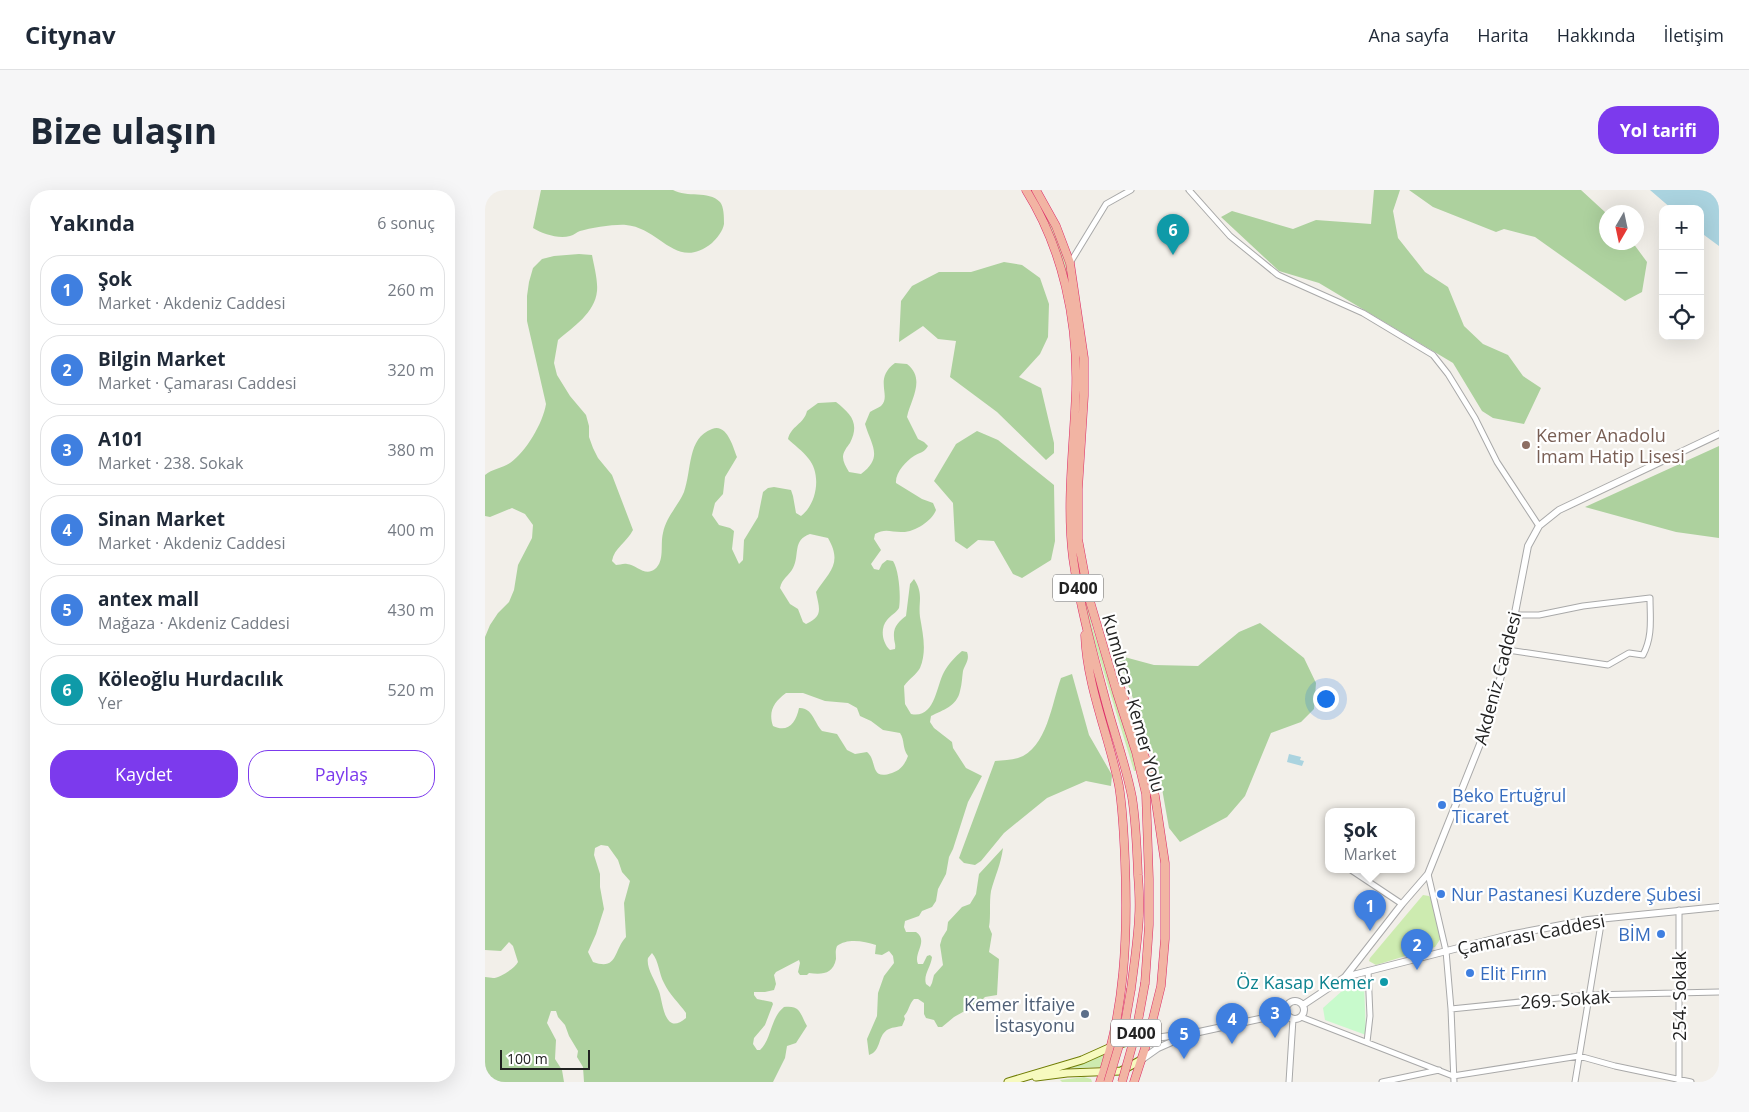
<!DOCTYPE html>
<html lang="tr">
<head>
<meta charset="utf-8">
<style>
	body { margin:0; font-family:"Open Sans",sans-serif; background:#f6f6f7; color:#1f2937 }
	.controls { position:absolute; right:15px; top:15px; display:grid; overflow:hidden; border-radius:10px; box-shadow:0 5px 20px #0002 }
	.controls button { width:45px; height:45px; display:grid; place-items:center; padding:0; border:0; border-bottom:1px solid #e0e1e3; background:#fff; color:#1f2937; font:25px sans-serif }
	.compass { position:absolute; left:1114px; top:15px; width:45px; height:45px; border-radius:50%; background:#fff; box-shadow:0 5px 20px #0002; rotate:189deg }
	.scale { position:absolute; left:15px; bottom:12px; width:90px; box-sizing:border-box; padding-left:5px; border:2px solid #222; border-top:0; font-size:14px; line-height:18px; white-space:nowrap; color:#222; -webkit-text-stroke:4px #fff; paint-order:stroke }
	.you { position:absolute; left:840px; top:508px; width:18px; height:18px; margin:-12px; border:4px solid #fff; border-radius:50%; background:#1a73e8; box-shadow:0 0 0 8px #1a73e833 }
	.badge { display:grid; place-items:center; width:32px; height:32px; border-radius:50%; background:#7c3aed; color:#fff; font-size:16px; font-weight:700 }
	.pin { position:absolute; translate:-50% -41px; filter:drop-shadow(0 1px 2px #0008) }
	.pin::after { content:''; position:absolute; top:26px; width:18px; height:15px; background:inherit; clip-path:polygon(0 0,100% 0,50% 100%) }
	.popup { position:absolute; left:840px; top:618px; width:90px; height:65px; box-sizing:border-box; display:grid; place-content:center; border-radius:10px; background:#fff; filter:drop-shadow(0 1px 4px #0005); font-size:16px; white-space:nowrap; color:#747a83 }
	.popup b { font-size:19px; color:#1f2937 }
	.popup::after { content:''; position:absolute; left:50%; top:100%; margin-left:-10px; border:10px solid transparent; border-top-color:#fff }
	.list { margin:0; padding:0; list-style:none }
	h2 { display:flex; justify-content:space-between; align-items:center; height:65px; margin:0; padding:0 20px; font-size:21px }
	h2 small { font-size:16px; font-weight:400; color:#747a83 }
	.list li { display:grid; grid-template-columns:32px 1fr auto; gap:15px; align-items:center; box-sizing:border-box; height:70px; margin:0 10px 10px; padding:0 10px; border:1px solid #e0e1e3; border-radius:20px }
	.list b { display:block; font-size:19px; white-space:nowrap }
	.list p { margin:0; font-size:16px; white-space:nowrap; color:#747a83 }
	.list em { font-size:16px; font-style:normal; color:#747a83 }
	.actions { display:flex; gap:10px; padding:15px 20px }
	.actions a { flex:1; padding:11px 0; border:1px solid #7c3aed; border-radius:20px; text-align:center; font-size:18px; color:#7c3aed }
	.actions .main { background:#7c3aed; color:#fff }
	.icon { flex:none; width:28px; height:28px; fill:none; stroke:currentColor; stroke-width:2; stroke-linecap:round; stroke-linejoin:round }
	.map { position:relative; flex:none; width:1234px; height:892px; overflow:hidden; border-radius:20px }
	header { display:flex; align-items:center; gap:30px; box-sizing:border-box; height:70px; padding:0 25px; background:#fff; border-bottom:1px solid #e0e1e3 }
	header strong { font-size:24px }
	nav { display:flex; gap:28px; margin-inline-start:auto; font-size:18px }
	.intro { display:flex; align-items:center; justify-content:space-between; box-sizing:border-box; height:120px; padding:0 30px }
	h1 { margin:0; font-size:35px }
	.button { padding:12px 22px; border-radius:20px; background:#7c3aed; color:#fff; font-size:18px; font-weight:700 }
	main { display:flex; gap:30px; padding:0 30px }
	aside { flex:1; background:#fff; border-radius:20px; box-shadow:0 5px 20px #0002 }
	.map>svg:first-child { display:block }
</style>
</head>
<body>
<header>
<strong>Citynav</strong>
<nav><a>Ana sayfa</a><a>Harita</a><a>Hakkında</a><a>İletişim</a></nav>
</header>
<div class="intro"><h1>Bize ulaşın</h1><a class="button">Yol tarifi</a></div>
<main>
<aside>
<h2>Yakında<small>6 sonuç</small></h2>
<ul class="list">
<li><span class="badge" style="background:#3f7fe0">1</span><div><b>Şok</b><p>Market · Akdeniz Caddesi</p></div><em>260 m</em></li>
<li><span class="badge" style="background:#3f7fe0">2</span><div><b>Bilgin Market</b><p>Market · Çamarası Caddesi</p></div><em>320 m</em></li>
<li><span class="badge" style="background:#3f7fe0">3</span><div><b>A101</b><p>Market · 238. Sokak</p></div><em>380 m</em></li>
<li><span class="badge" style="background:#3f7fe0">4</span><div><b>Sinan Market</b><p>Market · Akdeniz Caddesi</p></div><em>400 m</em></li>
<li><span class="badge" style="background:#3f7fe0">5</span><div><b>antex mall</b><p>Mağaza · Akdeniz Caddesi</p></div><em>430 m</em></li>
<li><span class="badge" style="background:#0f9aa8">6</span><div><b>Köleoğlu Hurdacılık</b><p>Yer</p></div><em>520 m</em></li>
</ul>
<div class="actions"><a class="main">Kaydet</a><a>Paylaş</a></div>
</aside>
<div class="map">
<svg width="1234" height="892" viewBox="0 0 1234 892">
	<rect width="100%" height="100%" fill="#f2efe9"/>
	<path fill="#cdebb0" d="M545 0H549L561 22 574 50 582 75 596 164 597 388 607 436 653 581H649L605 437 595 389 587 321 593 234 583 93 573 57 558 23Z
		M938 705 944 706 947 710 956 748 950 757 891 775 884 771 885 768Z
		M620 864 617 877 587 878 586 876 603 872Z
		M599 887 606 889 607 892H577L575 890Z"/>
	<path fill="#add19e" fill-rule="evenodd" d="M56 0H188C202 8 223 0 235 12 239 17 239 27 239 34 238 41 232 48 227 53 191 82 176 38 141 35 130 34 106 38 95 41 92 42 89 45 85 46 73 49 58 44 48 38Z
		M889 0H915L908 21 913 48 940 82 963 97 979 136 998 154 1023 165 1038 186 1056 198 1039 234 1008 228 997 221 968 173 834 93 794 81 736 27 747 21 808 39 831 30 886 34Z
		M924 0H1096L1121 23 1122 52 1148 53 1162 72 1157 102 1140 111 1050 47 1019 39 1011 42 948 17Z
		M94 64 107 65C109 76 113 90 112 101 110 123 88 137 73 150L69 173 72 185 85 206 101 225 104 236V247L108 258 113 268 127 285 148 340C142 352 129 358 127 371L131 375C134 375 139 373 142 374 152 375 160 387 170 379 180 371 175 354 178 343 181 327 193 316 199 302 207 280 202 248 227 239 242 233 248 257 252 267L240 287 238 304 230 313 227 325 234 335 245 338 249 341 247 359 254 374 258 370 259 350 273 327 278 302 283 298 289 297 306 300 308 306 311 323 316 326C332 314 337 284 323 268 318 261 309 255 303 249 306 236 319 234 322 221L333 213 351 212C366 224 375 233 365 253 362 257 358 262 358 267 358 272 361 277 364 282L376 284C399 267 386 255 380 234L385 222C388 220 393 218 396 216 407 206 388 189 410 173L422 174C441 189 426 209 422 227L433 249 439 252 443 256C439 263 435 262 429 266 421 271 410 283 411 293L437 309 448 313 451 320C447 331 429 343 416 342 406 342 400 338 390 344L389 349 396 360 386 374 389 379 394 380 397 374 402 370 408 371C414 380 416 406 414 418 411 423 406 425 402 430 395 438 397 453 405 460L410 459C411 454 409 452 409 447 408 437 414 431 421 426L425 394 429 389C439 404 433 412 435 427 438 445 442 461 435 478 431 485 424 489 419 496L420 514 426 524C450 529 451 497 459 482 464 473 470 467 477 461L482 462C485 470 480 474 478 481 477 487 477 494 475 501 472 516 458 520 446 526L445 532 449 538 467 552 468 558 481 578 497 586 483 612 468 659 464 667 461 684 453 699 451 711 447 717 437 721 434 726 420 731 419 737 421 742H431C444 751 428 763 433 774H438L442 766 445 765 447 767C446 777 438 785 441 794L445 797 447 793 449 785 458 775 455 755 457 748 462 740 463 732 477 717 485 714 491 704 494 684 518 658C516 674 510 686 506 701 504 713 506 725 504 737L507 744 504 762 514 769 512 805 500 807 494 813 469 827 457 837H453L449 830 441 828 439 824V813L433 809H429C424 814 424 821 419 826L420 829 417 836C413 837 408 837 404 839 392 844 397 861 384 865L382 849 392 826 393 803 399 786 409 773 408 766 404 761 397 765 390 764 391 755C379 751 362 748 352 756 350 761 351 764 351 769 348 784 337 785 324 783L322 785H315L313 782 315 773 314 770 291 782 289 785 291 794 289 800 280 802H269V805L272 809 287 812 288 814 280 835 269 848 268 854 272 860H275C287 849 285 828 299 817 316 815 315 824 322 836L311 853 302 856 300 868 288 892H99L98 877 92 867 93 861 84 846 80 835 73 827 71 821H66L62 833 71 850 70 869 77 880 79 892H0V787C3 787 6 788 8 788 15 788 30 778 33 772L28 756 24 752 16 761 0 760V447L5 435 13 423 24 412 29 400 33 375 47 348 48 335 40 324 27 318 5 327 0 326V285C7 279 17 278 25 273 41 262 58 233 61 214L42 131V106L44 92 48 78 57 69 69 66ZM325 344 343 348C358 374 344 382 331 402 334 418 339 426 321 434L318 432 313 419 305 414 295 398C297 388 304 386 308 378 315 365 307 350 325 344ZM301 503H318L340 511 363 513 372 518 375 526 386 531 398 540 415 543C420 550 417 558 423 566 420 574 416 580 407 583 384 591 393 571 382 562L370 564 362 560 352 544 337 541C329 532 327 517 314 518 311 533 303 543 288 536 283 521 289 512 301 503ZM116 655 123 656 133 670 137 682 145 691 139 713 141 747C128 761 133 781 108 772L103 762 111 744 119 719 115 697V684L109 665 110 658ZM167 763C174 771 174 784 179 793 184 804 194 813 201 823V828C179 847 178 812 174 801 170 790 161 778 163 768Z
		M519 72 537 75 555 88 564 114 563 147 555 164 534 187 556 198 569 253V263L561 270 512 222 465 187 471 151 453 149 438 136 414 152 416 111 427 96 454 82H486Z
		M492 241 513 250 569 295 570 351 566 370 537 388 528 384 509 351 493 350 482 359 470 351 468 313 449 291 471 254Z
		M1234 256V348L1191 342 1100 317Z
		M775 433 819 468 831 493 829 519 816 532 786 543 760 606 742 627 695 652 684 638 673 576 632 465 669 475 713 476 754 442Z
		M587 484 604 545 627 585 626 596 601 591 562 608 519 643 496 671 490 675 479 673 474 668 510 571C518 570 526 570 533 568 562 559 567 512 576 488Z"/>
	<path fill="#c8facc" d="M879 793 881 845 840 830 838 818 857 801Z"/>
	<path fill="#aad3df" d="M1165 0H1234V56L1215 42V19H1187Z
		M804 564 816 567 815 570 819 571 817 576 802 572Z"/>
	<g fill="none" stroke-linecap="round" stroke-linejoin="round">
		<defs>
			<path id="minor" d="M704 0 745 46 793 85 878 123 948 165 963 184 990 228 1012 272 1054 336
				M585 73 621 14 646 0
				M1023 460 1123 475 1144 463 1158 465C1168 446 1165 428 1165 408L1098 416 1054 425H1029
				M866 680 917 714
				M943 684 961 761 966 819 969 892
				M1194 720V892
				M966 819 1104 805 1234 802
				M816 827 968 886 1094 866 1130 876 1206 892
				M882 852 885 826 883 781
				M804 892 808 829
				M897 892 954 880
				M1090 892 1117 728"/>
			<path id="tertiary" d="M860 787 1024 745 1103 730 1234 717
				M801 820a9 9 0 1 1 18 0a9 9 0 1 1-18 0Z
				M818 815 860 787 917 714 943 684 1005 529 1024 454 1043 356 1054 336 1074 320 1234 244
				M663 849 714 842 802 823
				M656 870 673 858 698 847"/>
			<path id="secondary" d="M551 887 582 883 636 881 656 870
				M523 892 597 870 626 857 642 852 663 849"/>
			<path id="trunk" d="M541 0C578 59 593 131 591 200 589 257 581 312 588 368 595 418 609 467 622 516 630 546 641 576 647 607 651 632 652 659 653 685 654 698 655 712 654 726 653 750 649 775 646 799
				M551 0 571 36 585 73 599 168V206L593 299V349L604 408 632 503 651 562 661 604 664 689V735L660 793
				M600 445C602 497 624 546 634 596 638 621 639 646 640 671 643 745 640 822 615 892
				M635 497 662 573 670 606 680 673V749L676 796 663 849 649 892"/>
		</defs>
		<use href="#minor" stroke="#a9a9a9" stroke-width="7"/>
		<use href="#tertiary" stroke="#a9a9a9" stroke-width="8"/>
		<use href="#secondary" stroke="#707d05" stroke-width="9"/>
		<use href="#trunk" stroke="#dc2a67" stroke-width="9"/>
		<use href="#minor" stroke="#fff" stroke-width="5"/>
		<use href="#tertiary" stroke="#fff" stroke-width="6"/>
		<use href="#secondary" stroke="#f7fabf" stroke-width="7"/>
		<use href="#trunk" stroke="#f2b4a3" stroke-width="8"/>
		<defs>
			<path id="trunk-bridge" d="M623 892 639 839 646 799
				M637 892 651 842 660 793"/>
		</defs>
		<use href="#trunk-bridge" stroke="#dc2a67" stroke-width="9" stroke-linecap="butt"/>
		<use href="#trunk-bridge" stroke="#f2b4a3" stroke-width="8"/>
	</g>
	<circle fill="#8d6e63" stroke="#fff" stroke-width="2" cx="1041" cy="255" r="5"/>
	<g fill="#3f7fe0" stroke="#fff" stroke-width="2">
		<circle cx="957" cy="615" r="5"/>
		<circle cx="956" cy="704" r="5"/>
		<circle cx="1176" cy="744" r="5"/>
		<circle cx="985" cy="783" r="5"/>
	</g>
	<circle fill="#0f9aa8" stroke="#fff" stroke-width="2" cx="899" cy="792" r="5"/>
	<circle fill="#5c6f8a" stroke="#fff" stroke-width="2" cx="600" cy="824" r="5"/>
	<g text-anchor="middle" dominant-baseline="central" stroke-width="4.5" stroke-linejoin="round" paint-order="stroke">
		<g fill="#fff" stroke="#646464" stroke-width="1">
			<rect x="568" y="384.5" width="50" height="27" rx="4"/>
			<rect x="626" y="829.5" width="50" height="27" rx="4"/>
		</g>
		<g font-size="16" font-weight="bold" fill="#222">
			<text x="593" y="398">D400</text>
			<text x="651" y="843">D400</text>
		</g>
		<g font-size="18" fill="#785e54" stroke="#fff" text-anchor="start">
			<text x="1051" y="245">Kemer Anadolu<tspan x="1051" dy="21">İmam Hatip Lisesi</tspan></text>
		</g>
		<g font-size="18" fill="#222" stroke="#fff">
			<text transform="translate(1012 488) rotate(-75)">Akdeniz Caddesi</text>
			<text transform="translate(649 513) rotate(74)">Kumluca - Kemer Yolu</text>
			<text transform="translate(1046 744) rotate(-11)">Çamarası Caddesi</text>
			<text transform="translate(1194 806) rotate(-90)">254. Sokak</text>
			<text transform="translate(1080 809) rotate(-4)">269. Sokak</text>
		</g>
		<g font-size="18" fill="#366cbe" stroke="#fff" text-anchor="start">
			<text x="967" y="605">Beko Ertuğrul<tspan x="967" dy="21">Ticaret</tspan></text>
			<text x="966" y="704">Nur Pastanesi Kuzdere Şubesi</text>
			<text x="1166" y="744" text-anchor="end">BİM</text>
			<text x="995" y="783">Elit Fırın</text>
		</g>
		<g font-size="18" fill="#0d838f" stroke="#fff" text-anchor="end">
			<text x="889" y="792">Öz Kasap Kemer</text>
		</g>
		<g font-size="18" fill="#4e5e75" stroke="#fff" text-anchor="end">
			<text x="590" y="814">Kemer İtfaiye<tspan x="590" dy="21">İstasyonu</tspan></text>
		</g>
	</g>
</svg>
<div class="controls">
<button>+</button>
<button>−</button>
<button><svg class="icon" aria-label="locate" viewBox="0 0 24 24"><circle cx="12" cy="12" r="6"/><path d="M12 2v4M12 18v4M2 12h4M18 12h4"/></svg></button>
</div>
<svg class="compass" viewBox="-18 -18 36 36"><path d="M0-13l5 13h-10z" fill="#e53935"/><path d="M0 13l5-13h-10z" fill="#747a83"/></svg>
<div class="scale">100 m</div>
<div class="you"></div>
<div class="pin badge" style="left:885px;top:741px;background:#3f7fe0">1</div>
<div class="popup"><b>Şok</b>Market</div>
<div class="pin badge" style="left:932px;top:780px;background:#3f7fe0">2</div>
<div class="pin badge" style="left:790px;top:848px;background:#3f7fe0">3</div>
<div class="pin badge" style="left:747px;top:854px;background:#3f7fe0">4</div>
<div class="pin badge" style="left:699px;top:869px;background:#3f7fe0">5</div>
<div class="pin badge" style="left:688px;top:65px;background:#0f9aa8">6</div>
</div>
</main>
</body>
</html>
